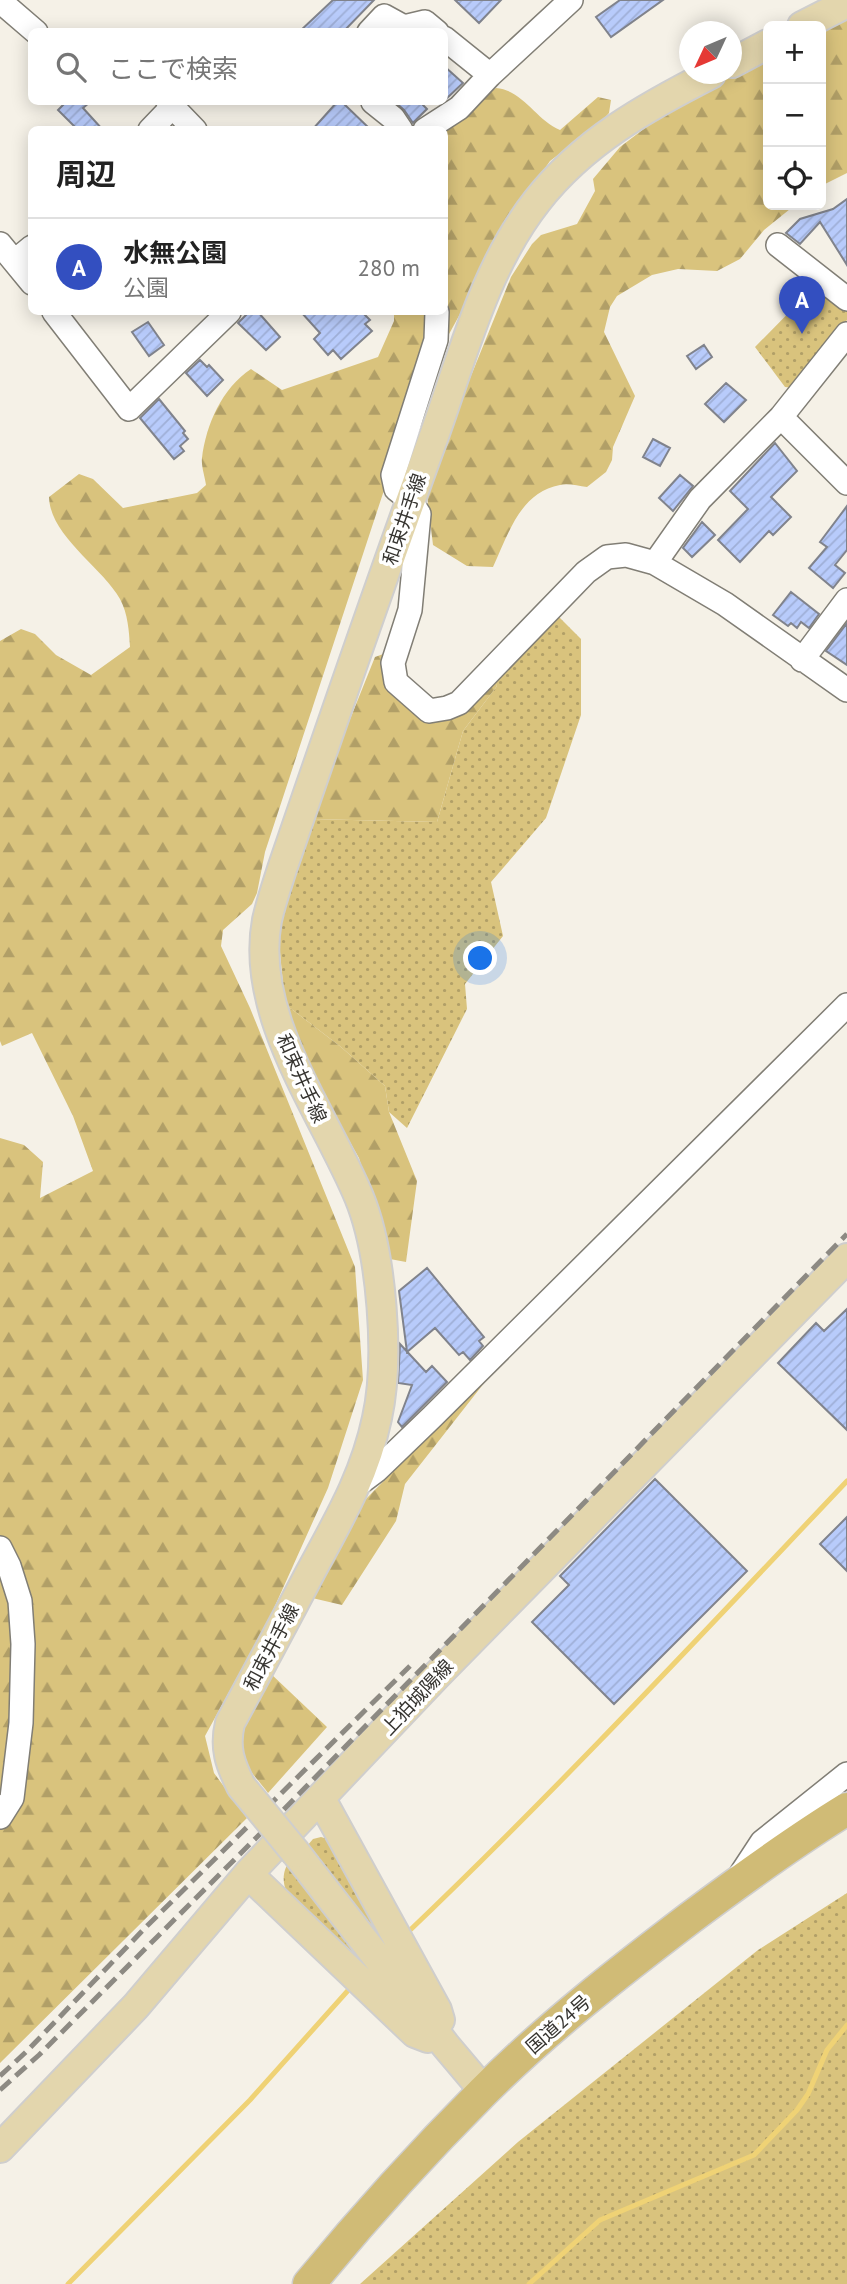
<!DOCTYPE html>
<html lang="ja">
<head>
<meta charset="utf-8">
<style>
	body { margin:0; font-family:"PT Sans","Noto Sans JP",sans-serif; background:#f2f2f2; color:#222 }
	.controls { position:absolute; right:21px; top:21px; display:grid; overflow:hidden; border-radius:10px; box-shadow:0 4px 18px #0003 }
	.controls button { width:63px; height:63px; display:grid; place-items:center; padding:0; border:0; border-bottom:2px solid #e0e0e0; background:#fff; color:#222; font:35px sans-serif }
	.compass { position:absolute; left:679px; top:21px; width:63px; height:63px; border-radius:50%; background:#fff; box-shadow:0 4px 18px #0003; rotate:226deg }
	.you { position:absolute; left:481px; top:959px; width:24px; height:24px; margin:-18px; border:5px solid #fff; border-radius:50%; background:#1a73e8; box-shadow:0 0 0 10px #1a73e833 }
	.badge { display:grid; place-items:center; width:46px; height:46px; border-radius:50%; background:#334fc0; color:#fff; font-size:23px; font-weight:700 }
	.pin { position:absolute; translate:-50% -58px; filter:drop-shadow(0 2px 4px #0008) }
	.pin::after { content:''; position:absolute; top:37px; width:24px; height:21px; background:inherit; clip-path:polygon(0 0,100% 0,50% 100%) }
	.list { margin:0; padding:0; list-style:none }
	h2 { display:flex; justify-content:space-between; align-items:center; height:91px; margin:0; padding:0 28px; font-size:30px }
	h2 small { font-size:23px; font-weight:400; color:#767676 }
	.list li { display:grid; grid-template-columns:46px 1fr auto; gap:21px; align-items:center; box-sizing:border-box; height:98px; padding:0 28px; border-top:2px solid #e0e0e0 }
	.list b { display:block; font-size:26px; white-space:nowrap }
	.list p { margin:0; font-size:23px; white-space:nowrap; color:#767676 }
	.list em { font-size:23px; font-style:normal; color:#767676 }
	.icon { flex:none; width:38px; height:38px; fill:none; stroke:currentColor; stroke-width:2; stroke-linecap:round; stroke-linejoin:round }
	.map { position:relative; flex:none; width:847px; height:2284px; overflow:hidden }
	.search { position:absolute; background:#fff; box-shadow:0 4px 18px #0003; left:28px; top:28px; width:420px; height:77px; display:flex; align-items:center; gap:18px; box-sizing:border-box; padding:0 24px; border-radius:10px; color:#767676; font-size:26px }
	.panel { position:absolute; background:#fff; box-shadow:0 4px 18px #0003; left:28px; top:126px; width:420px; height:189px; border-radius:10px }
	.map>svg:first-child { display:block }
</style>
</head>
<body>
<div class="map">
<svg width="847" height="2284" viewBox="0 0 847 2284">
	<defs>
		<pattern id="green-dots" width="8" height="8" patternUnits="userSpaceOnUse" patternTransform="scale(1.75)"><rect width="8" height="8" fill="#d9c37d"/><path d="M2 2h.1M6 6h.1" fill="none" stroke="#b19f67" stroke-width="1.8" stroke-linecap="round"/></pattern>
		<pattern id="forest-firs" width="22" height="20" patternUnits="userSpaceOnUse" patternTransform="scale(1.75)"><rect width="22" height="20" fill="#d9c37d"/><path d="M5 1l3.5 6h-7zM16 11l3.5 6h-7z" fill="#b19f67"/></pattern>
		<pattern id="building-hatch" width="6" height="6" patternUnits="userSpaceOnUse" patternTransform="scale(1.75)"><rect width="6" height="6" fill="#b8cbfb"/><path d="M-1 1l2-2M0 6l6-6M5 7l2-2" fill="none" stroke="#9fafd7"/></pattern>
	</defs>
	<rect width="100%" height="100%" fill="#f5f1e7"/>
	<path fill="url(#green-dots)" d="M814 287 847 309V320L794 388 785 387 755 347Z
		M555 613 581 639V715L546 818 491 882 503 936 465 984 467 1009 407 1128 389 1112 385 1086 341 1047 285 1004 278 932 291 879 310 819 437 822 463 731 497 686 492 676Z
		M321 1837 334 1841 394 1960 307 1846 313 1839Z
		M290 1860 412 2016 291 1901C283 1886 280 1875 290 1860Z
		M847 1893V2284H360L518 2142 758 1950Z"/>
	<path fill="url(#forest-firs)" d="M847 17V173L821 186V30Z
		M768 56V205H795L764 230 740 259 717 271 678 269 652 275 617 296 610 307 604 332 635 396 613 447 612 460 606 472 587 487C578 486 568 483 560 485 520 492 508 535 493 567L467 566 433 545 426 487 511 277 532 244 541 235 577 224 595 191 593 179 620 147 682 100Z
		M496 88C523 90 536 120 560 130L598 97 611 100 609 113 601 122 550 161 521 203 415 396 265 852 257 893 252 904 223 930 221 946 250 1008 355 1267 363 1380 328 1488 270 1617 205 1736 214 1773 247 1818 0 2063V1138L24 1145 43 1162 40 1198 93 1171 73 1116 32 1033 2 1046 0 1041V641L21 629 35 634 56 655 91 675 130 647C129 631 128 614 120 599 102 567 50 536 49 497L79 474 93 479 123 508 197 493 206 485C205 477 201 466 202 458 206 425 222 388 251 369L282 390 378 357 394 321V312H444V130L434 129Z
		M386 653 425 716 492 676 497 686 463 731 437 822 310 819 375 657Z
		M285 1004 341 1047 385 1086 389 1112 417 1181 406 1262 390 1259 359 1158 308 1068Z
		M499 1364 405 1484 396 1521 342 1605 308 1597 363 1502Z
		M270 1673 327 1727 268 1793C260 1782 244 1765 239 1753 231 1731 259 1691 270 1673Z"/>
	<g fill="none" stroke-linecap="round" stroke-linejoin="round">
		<path stroke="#efd275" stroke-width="5" d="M406 1934C559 1788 702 1634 847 1481
			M68 2284 250 2100 352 1986
			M529 2284 600 2220 754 2155 797 2110 808 2094 827 2050 847 2025"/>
	</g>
	<path fill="url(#building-hatch)" stroke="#80838c" stroke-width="2" d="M333 0H374L343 32H299Z
		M455 0H501L479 23Z
		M620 0H663L611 37 596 17Z
		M444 66 463 83 444 101Z
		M66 102H90L83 108 103 130H78L58 110Z
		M337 102H342L371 130H312Z
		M395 102H420L427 109 413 123 404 110Z
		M847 199V265L820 222 800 244 786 233 800 219 833 209Z
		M249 312H258L280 337 266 350 238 323Z
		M301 312H362L370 320 365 324 372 331 341 359 333 350 328 355 314 339 320 333Z
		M148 322 164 345 149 356 132 332Z
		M704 345 712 357 696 369 687 356Z
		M200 360 207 367 209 365 223 380 207 396 186 373Z
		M726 383 746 400 724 422 705 404Z
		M159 399 185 431 183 433 188 439 180 446 184 451 174 459 140 418Z
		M653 439 670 448 660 466 643 457Z
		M775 443 797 471 771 497 791 517 773 535 769 531 740 562 718 540 748 509 730 491Z
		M680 475 693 486 673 511 659 498Z
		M847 506V550L835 565 845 573 833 588 809 568 827 547 820 542Z
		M702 522 715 535 692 557 683 548Z
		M791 592 819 614 809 628 801 622 797 628 791 623 788 626 773 615Z
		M847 623V665L826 651Z
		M427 1268 484 1337 479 1341 483 1346 470 1360 463 1352 459 1355 435 1328 407 1352 399 1291Z
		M847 1309V1430L778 1363 816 1323 824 1331Z
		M400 1344 426 1372 432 1366 447 1382 402 1427 398 1422 412 1385 398 1383Z
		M655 1479 747 1571 614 1704 532 1622 569 1585 560 1576Z
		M847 1517V1571L820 1544Z"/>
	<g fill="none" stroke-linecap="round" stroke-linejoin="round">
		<defs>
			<path id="minor" d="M0 1 36 32
				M369 32 384 16 404 27 425 22 437 32
				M444 38 490 75
				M168 102 195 130
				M373 102 393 118 401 130
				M150 130 173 106
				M425 130 459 108 490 75 571 0
				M0 244 32 283
				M778 245 847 299
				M15 261 32 247
				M54 312 129 409 229 312
				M437 312 436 340 393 475 396 489 410 500 419 514 410 610 393 663 396 682 429 711 447 708 459 703 586 572 607 557 626 555 655 563 725 604 847 690
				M781 417 847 483
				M655 563 700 499 781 417 847 334
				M802 660 847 600
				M357 1485 377 1470 432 1417 847 1005
				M0 1548 9 1566 20 1601 23 1644 21 1723 12 1798 0 1817
				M741 1874 762 1842 847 1774"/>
			<path id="major" d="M802 26 847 3
				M732 63 768 44
				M241 1786C230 1764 224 1748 230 1723 257 1673 284 1623 310 1573 338 1521 365 1476 377 1418 390 1359 382 1253 359 1197 324 1113 249 1016 267 920 271 902 277 885 282 869 332 723 382 578 435 433 463 355 485 267 537 201 583 142 646 107 711 74
				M321 1799 437 2010 440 2020
				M296 1853 446 2046 484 2091
				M248 1874 415 2033 428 2038
				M0 2148 136 2006 248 1874 437 1675 847 1258"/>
			<path id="highway" d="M309 2284C364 2217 422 2153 483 2092 547 2028 619 1972 690 1918 741 1880 793 1842 847 1809"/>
		</defs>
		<use href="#minor" stroke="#817e75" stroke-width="26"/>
		<use href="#major" stroke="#cfcecd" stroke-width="32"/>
		<use href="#highway" stroke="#cfcecd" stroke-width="35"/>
		<use href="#minor" stroke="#fff" stroke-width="23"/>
		<use href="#major" stroke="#e3d6ad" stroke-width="28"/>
		<use href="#highway" stroke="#d0bb76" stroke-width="32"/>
		<path stroke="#8d8a83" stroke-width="5" stroke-dasharray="14 7" stroke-linecap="butt" d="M0 2076 27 2051 146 1927 410 1666
			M0 2090 39 2055 256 1838 847 1234"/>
		<defs>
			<path id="major-bridge" d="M241 1786 296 1853"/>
		</defs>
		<use href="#major-bridge" stroke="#cfcecd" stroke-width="32" stroke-linecap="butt"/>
		<use href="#major-bridge" stroke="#e3d6ad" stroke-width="28"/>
	</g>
	<g text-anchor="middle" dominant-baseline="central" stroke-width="7" stroke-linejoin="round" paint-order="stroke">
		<g font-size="19" fill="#363430" stroke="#fff">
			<text transform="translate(404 519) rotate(-71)">和束井手線</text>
			<text transform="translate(302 1078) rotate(66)">和束井手線</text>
			<text transform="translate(271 1647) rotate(-62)">和束井手線</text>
			<text transform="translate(417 1697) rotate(-47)">上狛城陽線</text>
			<text transform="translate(558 2024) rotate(-41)">国道24号</text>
		</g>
	</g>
</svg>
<div class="controls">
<button>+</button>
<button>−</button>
<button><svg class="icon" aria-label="locate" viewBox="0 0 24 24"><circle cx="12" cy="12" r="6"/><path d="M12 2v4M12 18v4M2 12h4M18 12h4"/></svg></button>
</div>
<svg class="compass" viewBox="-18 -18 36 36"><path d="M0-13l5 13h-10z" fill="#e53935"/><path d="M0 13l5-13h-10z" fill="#767676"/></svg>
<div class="you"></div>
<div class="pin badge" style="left:802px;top:334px">A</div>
<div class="search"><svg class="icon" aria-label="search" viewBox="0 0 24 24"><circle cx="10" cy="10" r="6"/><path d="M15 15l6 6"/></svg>ここで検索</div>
<section class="panel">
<h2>周辺<small></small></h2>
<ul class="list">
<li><span class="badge">A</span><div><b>水無公園</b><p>公園</p></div><em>280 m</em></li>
</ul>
</section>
</div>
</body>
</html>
